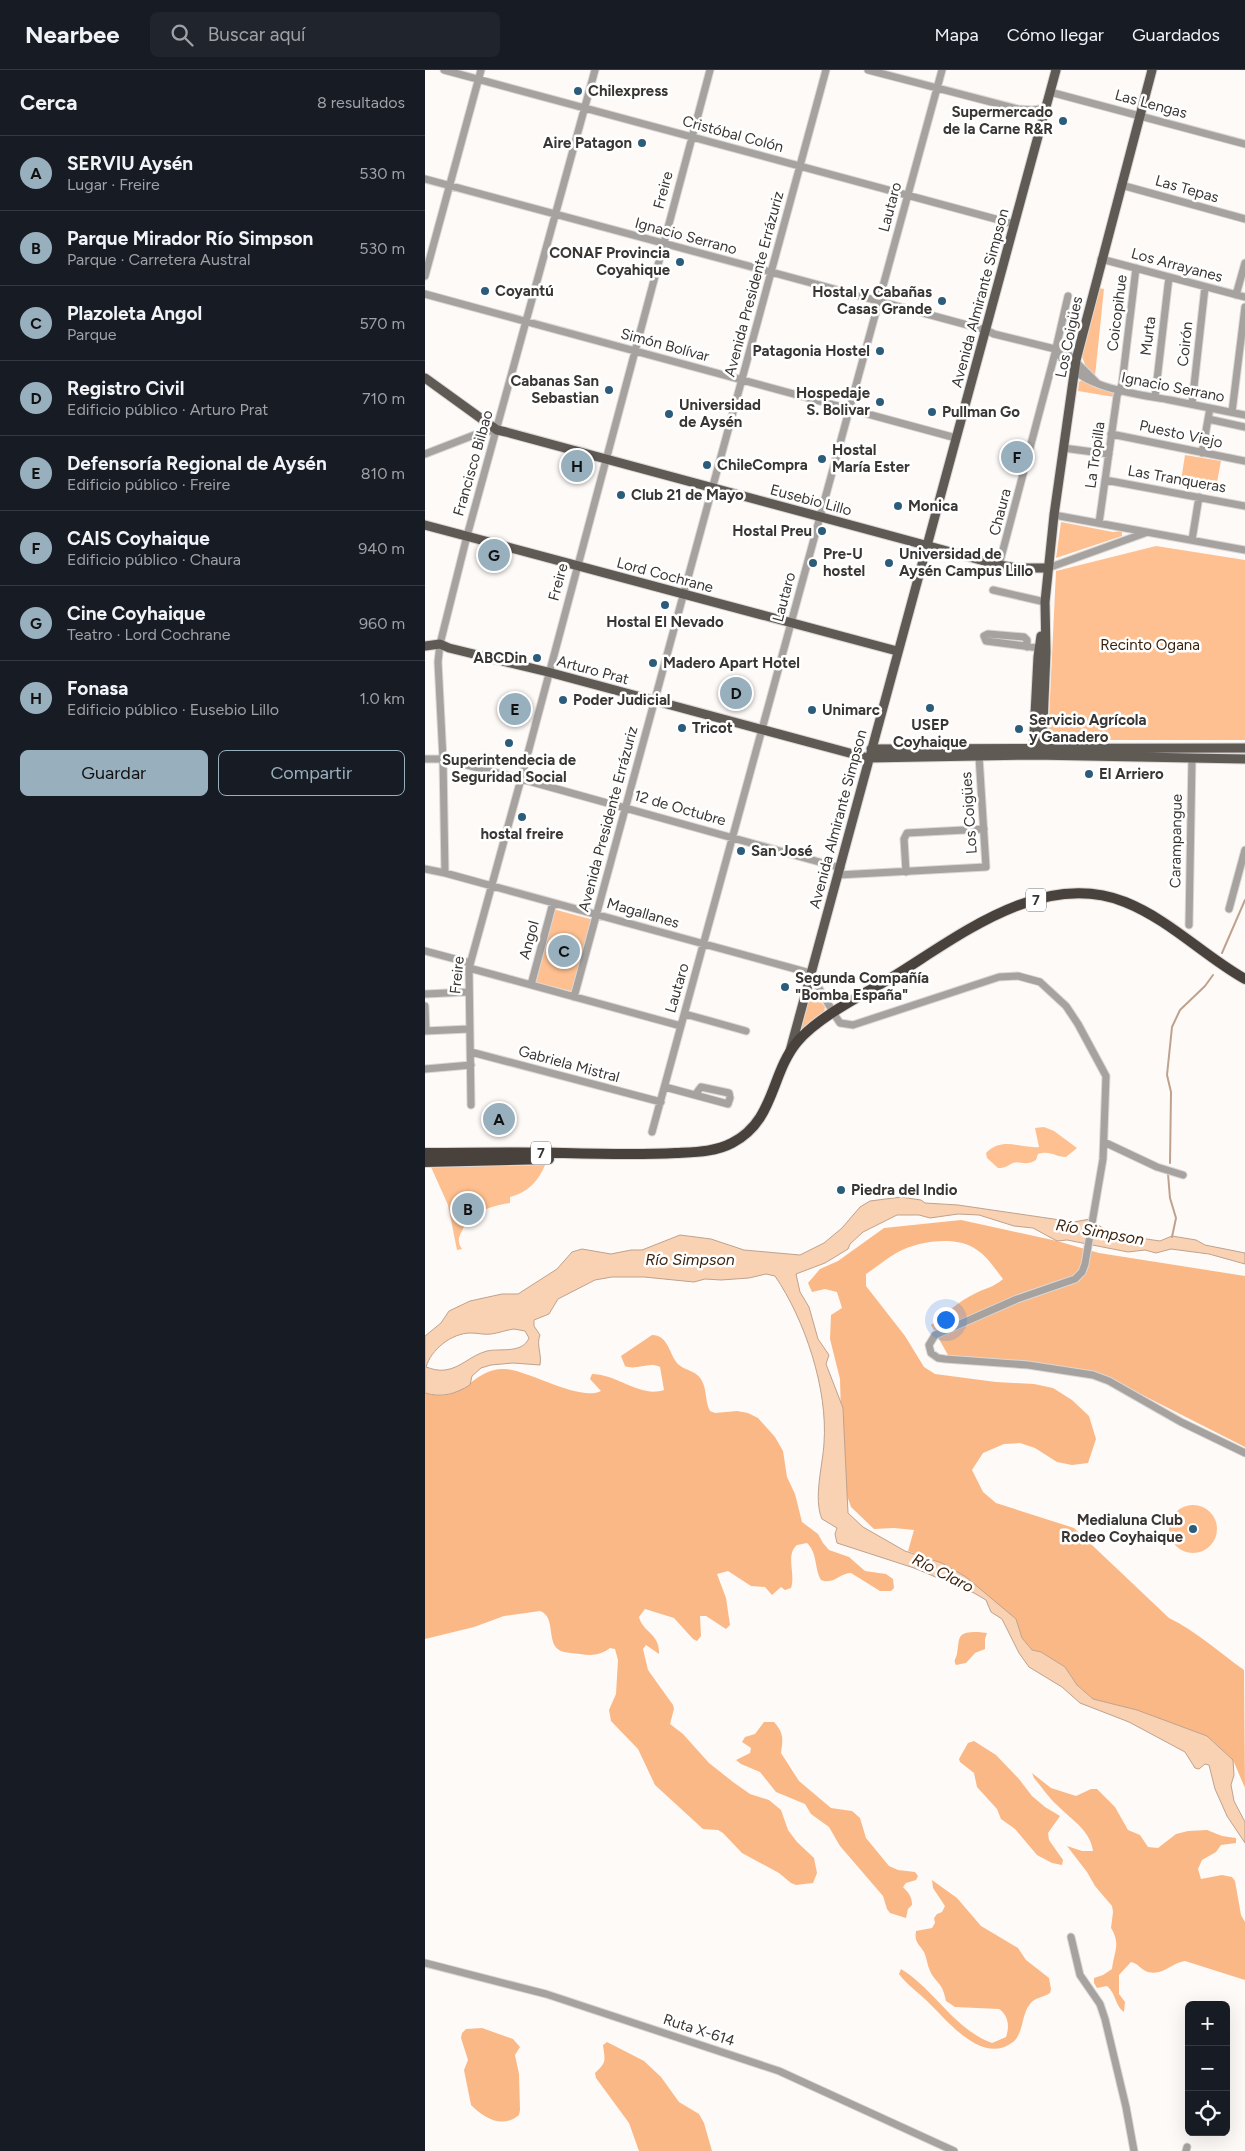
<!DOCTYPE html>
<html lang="es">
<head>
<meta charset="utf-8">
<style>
	body { margin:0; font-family:Figtree,sans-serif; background:#20242c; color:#f1f3f6 }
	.controls { position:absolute; right:15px; bottom:15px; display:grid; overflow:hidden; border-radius:8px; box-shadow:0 5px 20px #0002 }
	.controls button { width:45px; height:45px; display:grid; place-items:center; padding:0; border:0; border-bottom:1px solid #363941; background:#171b24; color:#f1f3f6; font:25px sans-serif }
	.you { position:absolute; left:520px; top:1249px; width:18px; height:18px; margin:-12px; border:4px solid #fff; border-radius:50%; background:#1a73e8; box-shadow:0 0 0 8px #1a73e833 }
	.badge { display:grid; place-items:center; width:32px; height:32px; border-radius:50%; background:#98afbe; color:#111; font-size:16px; font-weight:700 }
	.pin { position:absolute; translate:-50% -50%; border:2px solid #fff; box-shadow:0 1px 5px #0006 }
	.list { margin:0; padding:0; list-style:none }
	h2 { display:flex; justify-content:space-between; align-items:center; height:65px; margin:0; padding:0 20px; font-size:21px }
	h2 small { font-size:16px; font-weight:400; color:#9ea1a6 }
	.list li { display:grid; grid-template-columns:32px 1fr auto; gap:15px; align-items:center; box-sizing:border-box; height:75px; padding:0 20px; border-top:1px solid #363941 }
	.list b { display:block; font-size:19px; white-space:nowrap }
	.list p { margin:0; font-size:16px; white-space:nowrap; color:#9ea1a6 }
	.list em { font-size:16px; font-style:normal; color:#9ea1a6 }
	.actions { display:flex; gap:10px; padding:15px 20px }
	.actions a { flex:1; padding:11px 0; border:1px solid #98afbe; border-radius:8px; text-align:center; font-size:18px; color:#98afbe }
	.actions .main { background:#98afbe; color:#111 }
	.icon { flex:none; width:28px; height:28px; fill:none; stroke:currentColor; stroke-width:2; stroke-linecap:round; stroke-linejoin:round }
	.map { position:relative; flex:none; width:820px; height:2081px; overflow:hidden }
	header { display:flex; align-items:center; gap:30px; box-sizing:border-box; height:70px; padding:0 25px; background:#171b24; border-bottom:1px solid #363941 }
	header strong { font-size:24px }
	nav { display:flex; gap:28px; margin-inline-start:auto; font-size:18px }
	.search { width:350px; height:45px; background:#20242c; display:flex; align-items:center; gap:12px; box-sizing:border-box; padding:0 18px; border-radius:8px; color:#9ea1a6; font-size:19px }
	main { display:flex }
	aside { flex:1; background:#171b24 }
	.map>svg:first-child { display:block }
</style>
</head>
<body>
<header>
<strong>Nearbee</strong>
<div class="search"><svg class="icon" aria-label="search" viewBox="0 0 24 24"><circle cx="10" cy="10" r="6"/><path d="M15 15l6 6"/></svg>Buscar aquí</div>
<nav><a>Mapa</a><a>Cómo llegar</a><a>Guardados</a></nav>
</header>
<main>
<aside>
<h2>Cerca<small>8 resultados</small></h2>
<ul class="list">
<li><span class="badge">A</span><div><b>SERVIU Aysén</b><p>Lugar · Freire</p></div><em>530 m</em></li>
<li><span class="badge">B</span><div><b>Parque Mirador Río Simpson</b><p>Parque · Carretera Austral</p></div><em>530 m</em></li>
<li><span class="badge">C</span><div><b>Plazoleta Angol</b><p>Parque</p></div><em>570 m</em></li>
<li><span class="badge">D</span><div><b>Registro Civil</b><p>Edificio público · Arturo Prat</p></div><em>710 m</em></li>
<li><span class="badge">E</span><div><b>Defensoría Regional de Aysén</b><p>Edificio público · Freire</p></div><em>810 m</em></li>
<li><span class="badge">F</span><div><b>CAIS Coyhaique</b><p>Edificio público · Chaura</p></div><em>940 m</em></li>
<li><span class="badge">G</span><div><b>Cine Coyhaique</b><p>Teatro · Lord Cochrane</p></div><em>960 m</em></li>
<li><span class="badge">H</span><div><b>Fonasa</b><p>Edificio público · Eusebio Lillo</p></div><em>1.0 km</em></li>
</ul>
<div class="actions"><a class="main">Guardar</a><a>Compartir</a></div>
</aside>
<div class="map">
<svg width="820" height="2081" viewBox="0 0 820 2081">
	<rect width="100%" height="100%" fill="#fefaf8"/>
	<path fill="#fec090" d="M674 218 679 219 670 306 661 297 657 287Z
		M658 309 669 317 688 323 689 327 653 321 654 312Z
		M760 385 796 391 790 423 755 417Z
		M636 452 688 462 697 461V466L631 488Z
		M731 476 820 490V670H623L631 501Z
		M128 839 169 850 150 922 109 912Z
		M388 921 400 937 399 943 374 961 386 922Z
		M619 1057 629 1061 652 1078 641 1087C630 1087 625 1080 613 1084L611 1090C600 1097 594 1090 588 1093 582 1096 580 1098 573 1098L562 1088 561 1083C578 1066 596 1079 614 1077L610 1058Z
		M120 1095C113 1112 103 1122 85 1127V1133C66 1136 45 1142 37 1161 35 1164 33 1169 34 1172 34 1175 36 1177 37 1179L32 1180 23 1135 6 1097Z
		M744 1459a24 24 0 1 1 48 0a24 24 0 1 1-48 0Z"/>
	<path fill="#fab886" d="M536 1150 632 1171 674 1183 820 1206V1377L678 1305 631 1296 523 1285 506 1255C520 1244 534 1231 551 1223 561 1218 569 1217 578 1209 570 1199 563 1187 552 1180 532 1165 494 1171 473 1182 462 1188 452 1197 441 1204V1216L480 1266 499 1297 510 1304 571 1312 609 1314 628 1318 647 1330 664 1346 671 1369 663 1393 647 1395 632 1392 610 1378 595 1373 579 1374 558 1383 547 1400 558 1422 571 1433 649 1458 744 1548C771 1561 795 1583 819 1600L820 1718 808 1690 782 1666 712 1640 668 1629 652 1615 640 1597 616 1582 607 1580 597 1568 591 1549 517 1493 483 1481 489 1460 469 1458 449 1459 426 1437 418 1414 415 1309 405 1269 406 1245 417 1238 412 1222 400 1219 387 1222 383 1213 395 1199 413 1191 459 1158Z
		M227 1265C243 1265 244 1283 252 1293 259 1301 272 1300 277 1311 282 1320 280 1332 285 1341L290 1343 312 1341 323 1343 333 1348 350 1367 358 1381 362 1407 370 1424 377 1452 393 1464 398 1473 404 1480 424 1487 440 1501 461 1504 468 1509 469 1518 466 1521H455L426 1503C415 1503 409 1515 396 1510 389 1498 393 1484 382 1473L372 1475C360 1485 371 1504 366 1518L360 1520 356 1517 347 1525 340 1517 326 1516 303 1501 292 1504 301 1528 305 1555 301 1559 281 1546H275L276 1566 272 1571 268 1569 249 1548 220 1539 214 1547C218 1563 235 1563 234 1584L221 1575 218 1579 223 1600 248 1635 249 1639 245 1654 258 1664 284 1693 308 1712 325 1724 344 1730 356 1740 363 1760 372 1772 389 1788 392 1803 388 1813 371 1815 366 1813 354 1803 317 1783 298 1763 293 1760 278 1759 230 1715 213 1679 186 1651 184 1640 191 1624 193 1590 190 1579 185 1578C176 1585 167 1586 155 1584 149 1583 141 1583 136 1581 120 1574 132 1547 115 1541L79 1546 49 1557 0 1569V1323C40 1335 47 1297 80 1299 103 1300 155 1332 176 1321L165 1309 167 1304C192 1304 215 1328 239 1320L235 1297C224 1291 211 1301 200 1296L196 1286Z
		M553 1562 562 1563 560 1569V1579L550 1583 541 1593 531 1595C528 1590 531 1589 532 1584 535 1567 531 1562 553 1562Z
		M339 1652H349C359 1663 358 1669 356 1683L374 1711 406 1738 427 1741 435 1748 441 1768 464 1796 473 1800 490 1802 493 1806 491 1810 481 1813 478 1817C484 1823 487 1827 487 1835L483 1839 481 1848 465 1843 462 1839 458 1826 415 1776 404 1757 386 1744 380 1734 351 1722 335 1702 316 1694 311 1690 325 1683 326 1678 317 1672 320 1667 330 1664Z
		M549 1671 571 1685 594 1709 607 1726 620 1737 635 1746 623 1763 624 1770 638 1790 637 1795 627 1793 612 1785 590 1759 576 1749 572 1739 552 1717 549 1703 535 1692 534 1689 543 1673Z
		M607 1703 626 1718 651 1726 666 1719H672L690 1737 703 1760 715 1765 723 1777 733 1778 751 1764 763 1761 782 1760 797 1766 811 1768V1773L796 1775 791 1782 777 1790 773 1799 776 1809 797 1805 807 1807 810 1811 816 1845 820 1852V1910L760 1891C746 1893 738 1906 723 1902 716 1900 713 1893 706 1892L694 1905V1924L700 1932 699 1942C690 1936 691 1923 682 1916L672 1918 669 1913V1908L678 1905 687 1899C689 1882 696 1874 686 1858L688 1842 687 1836 670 1816 662 1802 642 1776 657 1781H668C665 1759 645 1749 632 1735 623 1727 617 1717 609 1708Z
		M507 1810 532 1828 556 1856 593 1878 601 1890 624 1908 626 1919 625 1923C618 1928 610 1927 605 1934 596 1945 599 1963 588 1972 557 1996 522 1950 502 1931 493 1922 482 1915 474 1904L476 1899C509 1919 529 1959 567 1973L581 1967C585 1956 583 1945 574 1939L530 1937 521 1931C517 1911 512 1915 505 1901 502 1895 502 1888 499 1882 494 1874 489 1872 491 1861L507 1858 510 1853 509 1848 512 1844 517 1842 520 1836 508 1818Z
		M57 1958 88 1969 95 1977 90 1985 94 2004 95 2040 94 2045C77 2059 59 2048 46 2035L39 2000 43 1990 36 1968 37 1963 41 1959Z
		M182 1972 219 1991 236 2007 254 2032 274 2044 279 2053 287 2081H214L204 2053 171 2008 170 2003C182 1992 180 1991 178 1975Z"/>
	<path fill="#f9d1b3" stroke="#bfa28d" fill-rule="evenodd" d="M476 1127 496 1130 500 1133 533 1135 649 1152 665 1149 679 1159 715 1168 735 1171 747 1166 771 1170 780 1175 820 1183V1194L784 1184 746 1179 731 1183 720 1180 703 1182 642 1170 632 1171 608 1158 589 1156 554 1145 533 1144 505 1148 494 1145H472L438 1162 425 1174 423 1179 400 1193 371 1204 375 1222 384 1237 393 1269 404 1285 401 1294 418 1338 423 1443 438 1457 480 1481 517 1493 541 1507 591 1549 597 1568 607 1580 616 1582 640 1597 652 1615 668 1629 712 1640 782 1666 808 1690 809 1705 806 1715 809 1731 820 1752V1773L802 1746 790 1719 784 1695 780 1694 774 1699 770 1698 760 1682 704 1652 655 1633 637 1617 604 1597 594 1583 577 1549 566 1542 561 1530 549 1523 489 1498 412 1473 410 1464 412 1458 397 1449C388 1429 398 1394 399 1373 403 1319 380 1250 350 1206L341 1204 324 1208 296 1210 280 1209 269 1212 219 1207H187L170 1210 133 1229 124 1244 109 1250V1256L115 1265C111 1275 117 1284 115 1295L88 1293 66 1295 56 1298 47 1306 45 1315C30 1324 17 1328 0 1323V1266L16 1253 24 1241 45 1231 77 1224H93L132 1199 147 1182 157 1179 186 1184 206 1180H217L255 1165 286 1169 319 1180 375 1185 399 1173 417 1158 435 1137 445 1131ZM89 1259 100 1261 104 1268C97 1284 76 1278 62 1281 46 1285 36 1298 20 1300 13 1301 7 1299 1 1297 6 1280 26 1263 46 1263 53 1263 59 1265 66 1264 74 1263 81 1260 89 1259Z"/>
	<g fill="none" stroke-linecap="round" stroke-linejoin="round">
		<path stroke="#bfa28d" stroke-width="2" d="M797 883 820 830
			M745 1093 746 1022 742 1005 747 957 755 940 780 916 788 905
			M743 1104 745 1128 751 1148 747 1167"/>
		<defs>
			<path id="minor" d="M19 0 589 154
				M443 0 593 39 608 40 621 38
				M625 22 820 74
				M0 109 561 260 569 264 630 279 643 284 672 313
				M696 115 820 149
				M676 189 820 227
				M0 206 56 0
				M0 224 531 368
				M811 225 820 193
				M631 279C652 319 706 323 745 330 770 335 795 340 820 345
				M730 327 744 207
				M767 334 780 217
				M807 342 820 237
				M783 349 820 357
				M686 364 820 391
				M638 378 684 384
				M777 383 785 338
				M0 384 57 362 72 360
				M680 410 820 436
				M629 445 820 480
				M674 453 692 326 697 314 711 198
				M767 470 774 427
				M574 495 629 287 643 226
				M623 498 720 463
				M568 520 620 532
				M602 577V570L599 567 563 564 559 566 561 571 615 578
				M0 689H18L96 709 416 798
				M0 799 20 803 385 903 411 947 415 953 428 955 574 907 593 906 615 912 641 936 653 954 681 1006 678 1089 660 1194 657 1202 650 1209 592 1229 510 1265 504 1275 506 1283 513 1288 520 1289 603 1295 668 1305 684 1311 756 1352 820 1383
				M481 802 479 769 482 763 559 759
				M20 803 18 689 13 592 15 574 42 466 170 0
				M413 805 561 797 554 686
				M804 839 820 780
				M764 855 767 688
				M0 881 45 893
				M44 898 256 956
				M106 915 128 833
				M0 924 43 922
				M149 927 401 0
				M0 936 1 961
				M260 944 321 961
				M0 961 44 959
				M46 982 236 1032
				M0 999 46 995
				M240 1017 303 1034 305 1028 304 1023 276 1017 270 1025
				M46 1035 44 898 96 709 285 0
				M227 1062 517 0
				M679 1072 732 1097 758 1105
				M646 1867 655 1905 675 1934 680 1949 701 2037 709 2081
				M0 1893 121 1924 354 2001 529 2081
				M761 2081 762 2077"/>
			<path id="major" d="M0 308 72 360 81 362 574 495 593 498H623
				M0 455 472 581
				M0 576 15 574 24 578 123 602 443 688 608 685 820 689
				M617 678 621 582 620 532 629 445 651 290 727 0
				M446 679 820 678
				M608 683 613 587 616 566
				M365 981 631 0"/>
			<path id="highway" d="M0 1083C46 1083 92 1082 138 1083 176 1084 213 1085 251 1083 270 1082 290 1082 307 1073 350 1051 345 1005 372 972 393 947 437 925 466 908 533 867 616 799 700 832 745 850 779 886 820 909
				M0 1092 124 1089"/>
		</defs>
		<use href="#minor" stroke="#dbd7d5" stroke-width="9"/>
		<use href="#major" stroke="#dbd7d5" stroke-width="11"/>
		<use href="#highway" stroke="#dbd7d5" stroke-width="12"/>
		<use href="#minor" stroke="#a6a29f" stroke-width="7"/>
		<use href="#major" stroke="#605a55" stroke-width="9"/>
		<use href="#highway" stroke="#48413c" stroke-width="10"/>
	</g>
	<g fill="#2b5c7a" stroke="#fff" stroke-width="2">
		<circle cx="153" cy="21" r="5"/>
		<circle cx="638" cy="51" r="5"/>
		<circle cx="217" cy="73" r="5"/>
		<circle cx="255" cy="192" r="5"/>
		<circle cx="60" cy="221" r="5"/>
		<circle cx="517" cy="231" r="5"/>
		<circle cx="455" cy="281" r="5"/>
		<circle cx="184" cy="320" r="5"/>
		<circle cx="455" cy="332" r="5"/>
		<circle cx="507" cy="342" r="5"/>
		<circle cx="244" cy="344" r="5"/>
		<circle cx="397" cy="389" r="5"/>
		<circle cx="282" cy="395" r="5"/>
		<circle cx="196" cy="425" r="5"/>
		<circle cx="473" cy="436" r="5"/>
		<circle cx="397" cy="461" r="5"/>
		<circle cx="388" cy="493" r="5"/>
		<circle cx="464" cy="493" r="5"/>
		<circle cx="240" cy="535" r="5"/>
		<circle cx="112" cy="588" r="5"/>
		<circle cx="228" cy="593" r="5"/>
		<circle cx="138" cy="630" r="5"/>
		<circle cx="505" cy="638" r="5"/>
		<circle cx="387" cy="640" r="5"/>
		<circle cx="257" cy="658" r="5"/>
		<circle cx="594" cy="659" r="5"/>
		<circle cx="84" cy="673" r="5"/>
		<circle cx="664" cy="704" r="5"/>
		<circle cx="97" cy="747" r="5"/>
		<circle cx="316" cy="781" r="5"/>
		<circle cx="360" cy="917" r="5"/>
		<circle cx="416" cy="1120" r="5"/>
		<circle cx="768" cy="1459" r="5"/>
	</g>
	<g text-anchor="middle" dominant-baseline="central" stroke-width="5" stroke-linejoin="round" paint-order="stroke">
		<g fill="#fff" stroke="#747270" stroke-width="1">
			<rect x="601" y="818.5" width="20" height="23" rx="4"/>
			<rect x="106" y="1071.5" width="20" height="23" rx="4"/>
		</g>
		<g font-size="14" font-weight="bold" fill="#393633">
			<text x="611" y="830">7</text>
			<text x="116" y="1083">7</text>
		</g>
		<g font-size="15" font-weight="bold" fill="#393633" stroke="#fff" text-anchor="start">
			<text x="163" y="21">Chilexpress</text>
			<text x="628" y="42" text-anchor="end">Supermercado<tspan x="628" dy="17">de la Carne R&amp;R</tspan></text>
			<text x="207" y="73" text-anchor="end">Aire Patagon</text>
			<text x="245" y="183" text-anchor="end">CONAF Provincia<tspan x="245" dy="17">Coyahique</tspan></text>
			<text x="70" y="221">Coyantú</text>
			<text x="507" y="222" text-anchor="end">Hostal y Cabañas<tspan x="507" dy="17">Casas Grande</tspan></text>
			<text x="445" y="281" text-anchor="end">Patagonia Hostel</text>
			<text x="174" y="311" text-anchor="end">Cabanas San<tspan x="174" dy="17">Sebastian</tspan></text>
			<text x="445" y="323" text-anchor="end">Hospedaje<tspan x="445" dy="17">S. Bolivar</tspan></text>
			<text x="254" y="335">Universidad<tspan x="254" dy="17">de Aysén</tspan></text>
			<text x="517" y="342">Pullman Go</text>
			<text x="407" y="380">Hostal<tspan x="407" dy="17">María Ester</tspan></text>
			<text x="292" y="395">ChileCompra</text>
			<text x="206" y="425">Club 21 de Mayo</text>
			<text x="483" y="436">Monica</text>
			<text x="387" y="461" text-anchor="end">Hostal Preu</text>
			<text x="398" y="484">Pre-U<tspan x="398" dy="17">hostel</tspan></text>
			<text x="474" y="484">Universidad de<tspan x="474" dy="17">Aysén Campus Lillo</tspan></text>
			<text x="240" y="552" text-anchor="middle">Hostal El Nevado</text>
			<text x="102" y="588" text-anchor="end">ABCDin</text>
			<text x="238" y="593">Madero Apart Hotel</text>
			<text x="148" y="630">Poder Judicial</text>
			<text x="397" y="640">Unimarc</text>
			<text x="604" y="650">Servicio Agrícola<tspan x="604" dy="17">y Ganadero</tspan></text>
			<text x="505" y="655" text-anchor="middle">USEP<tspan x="505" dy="17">Coyhaique</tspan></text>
			<text x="267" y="658">Tricot</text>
			<text x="84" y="690" text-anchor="middle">Superintendecia de<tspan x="84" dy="17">Seguridad Social</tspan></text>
			<text x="674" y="704">El Arriero</text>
			<text x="97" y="764" text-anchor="middle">hostal freire</text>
			<text x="326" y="781">San José</text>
			<text x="370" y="908">Segunda Compañía<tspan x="370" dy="17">"Bomba España"</tspan></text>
			<text x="426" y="1120">Piedra del Indio</text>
			<text x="758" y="1450" text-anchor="end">Medialuna Club<tspan x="758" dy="17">Rodeo Coyhaique</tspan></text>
		</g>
		<g font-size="15" fill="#393633" stroke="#fff">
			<text transform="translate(726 34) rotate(15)">Las Lengas</text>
			<text transform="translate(308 64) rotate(15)">Cristóbal Colón</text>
			<text transform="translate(762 119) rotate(16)">Las Tepas</text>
			<text transform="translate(238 120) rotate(-75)">Freire</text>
			<text transform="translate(465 137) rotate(-75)">Lautaro</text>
			<text transform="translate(261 166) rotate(15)">Ignacio Serrano</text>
			<text transform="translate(752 195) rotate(15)">Los Arrayanes</text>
			<text transform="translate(329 214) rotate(-75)">Avenida Presidente Errázuriz</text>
			<text transform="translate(555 228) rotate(-75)">Avenida Almirante Simpson</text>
			<text transform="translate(692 243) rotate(-83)">Coicopihue</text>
			<text transform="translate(723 266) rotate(-83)">Murta</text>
			<text transform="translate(644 267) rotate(-78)">Los Coigües</text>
			<text transform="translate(760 274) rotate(-84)">Coirón</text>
			<text transform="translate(240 275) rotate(15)">Simón Bolívar</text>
			<text transform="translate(748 317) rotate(11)">Ignacio Serrano</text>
			<text transform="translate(756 364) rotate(12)">Puesto Viejo</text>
			<text transform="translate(670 385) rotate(-82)">La Tropilla</text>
			<text transform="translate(48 393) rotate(-74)">Francisco Bilbao</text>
			<text transform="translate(752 409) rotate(10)">Las Tranqueras</text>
			<text transform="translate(386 430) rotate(15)">Eusebio Lillo</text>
			<text transform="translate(575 442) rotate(-75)">Chaura</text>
			<text transform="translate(240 505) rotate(15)">Lord Cochrane</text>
			<text transform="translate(133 512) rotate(-75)">Freire</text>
			<text transform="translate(359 527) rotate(-75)">Lautaro</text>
			<text transform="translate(168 600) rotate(15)">Arturo Prat</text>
			<text transform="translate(255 738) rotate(16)">12 de Octubre</text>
			<text transform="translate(544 743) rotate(-94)">Los Coigües</text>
			<text transform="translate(183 749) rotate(-75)">Avenida Presidente Errázuriz</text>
			<text transform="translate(413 749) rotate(-75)">Avenida Almirante Simpson</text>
			<text transform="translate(751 771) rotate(-89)">Carampangue</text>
			<text transform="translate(218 843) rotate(16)">Magallanes</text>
			<text transform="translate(104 870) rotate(-75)">Angol</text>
			<text transform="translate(32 905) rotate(-84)">Freire</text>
			<text transform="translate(252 918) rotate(-74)">Lautaro</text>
			<text transform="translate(144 994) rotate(15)">Gabriela Mistral</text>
			<text transform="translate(274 1960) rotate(18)">Ruta X-614</text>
		</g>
		<g font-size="15" fill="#3c220c" stroke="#fff">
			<text x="725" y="575">Recinto Ogana</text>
		</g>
		<g font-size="16" font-style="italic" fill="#3e240e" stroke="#fff">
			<text transform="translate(675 1162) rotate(10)">Río Simpson</text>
			<text x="265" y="1189">Río Simpson</text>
			<text transform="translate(518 1503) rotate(27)">Río Claro</text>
		</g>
	</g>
</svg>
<div class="controls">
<button>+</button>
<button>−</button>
<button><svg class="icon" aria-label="locate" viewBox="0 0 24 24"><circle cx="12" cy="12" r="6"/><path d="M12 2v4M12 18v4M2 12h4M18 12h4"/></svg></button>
</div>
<div class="you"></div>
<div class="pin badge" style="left:74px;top:1049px">A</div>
<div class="pin badge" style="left:43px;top:1139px">B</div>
<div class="pin badge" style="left:139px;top:881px">C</div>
<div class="pin badge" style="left:311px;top:623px">D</div>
<div class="pin badge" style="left:90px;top:639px">E</div>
<div class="pin badge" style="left:592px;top:387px">F</div>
<div class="pin badge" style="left:69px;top:485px">G</div>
<div class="pin badge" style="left:152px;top:396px">H</div>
</div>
</main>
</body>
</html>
